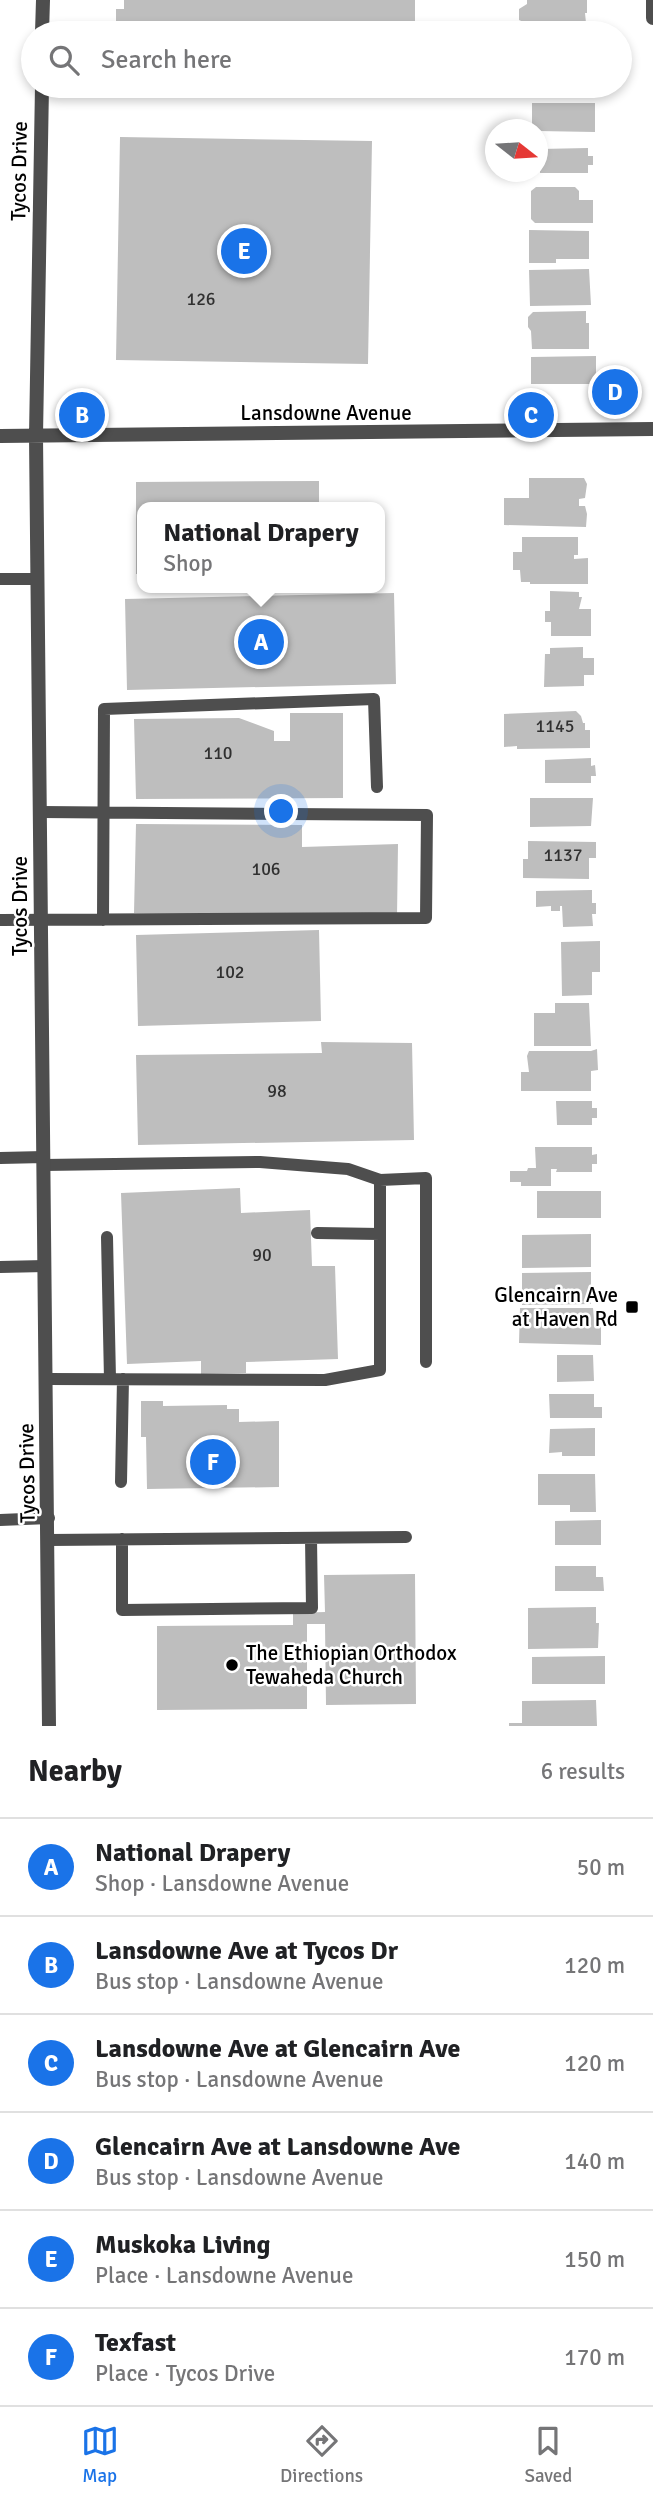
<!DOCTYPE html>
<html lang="en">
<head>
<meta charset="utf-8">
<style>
	body { margin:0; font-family:Signika,sans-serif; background:#f6f6f6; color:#202124 }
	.compass { position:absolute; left:485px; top:119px; width:63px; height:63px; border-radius:50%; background:#fff; box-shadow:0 4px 10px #0003; rotate:107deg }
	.you { position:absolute; left:282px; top:812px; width:24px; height:24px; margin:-18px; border:5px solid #fff; border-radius:50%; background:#1a73e8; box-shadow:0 0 0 10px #1a73e833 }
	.badge { display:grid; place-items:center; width:46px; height:46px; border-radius:50%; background:#1a73e8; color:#fff; font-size:23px; font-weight:700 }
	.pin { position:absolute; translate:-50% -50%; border:4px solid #fff; box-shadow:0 2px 7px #0006 }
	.popup { position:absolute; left:137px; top:502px; width:248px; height:91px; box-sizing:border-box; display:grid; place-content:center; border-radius:14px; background:#fff; filter:drop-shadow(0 2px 5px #0005); font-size:23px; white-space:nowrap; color:#757577 }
	.popup b { font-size:26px; color:#202124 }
	.popup::after { content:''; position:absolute; left:50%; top:100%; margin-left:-14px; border:14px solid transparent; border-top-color:#fff }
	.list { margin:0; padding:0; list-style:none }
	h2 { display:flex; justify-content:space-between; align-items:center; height:91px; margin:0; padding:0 28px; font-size:30px }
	h2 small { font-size:23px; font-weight:400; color:#757577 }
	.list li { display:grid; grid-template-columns:46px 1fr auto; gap:21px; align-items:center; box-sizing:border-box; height:98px; padding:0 28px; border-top:2px solid #e0e0e0 }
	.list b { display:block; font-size:26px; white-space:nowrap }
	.list p { margin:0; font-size:23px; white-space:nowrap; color:#757577 }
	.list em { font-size:23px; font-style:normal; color:#757577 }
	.icon { flex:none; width:38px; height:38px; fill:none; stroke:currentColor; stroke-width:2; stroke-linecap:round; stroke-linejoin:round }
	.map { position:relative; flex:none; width:653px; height:1726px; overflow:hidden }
	.search { position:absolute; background:#fff; box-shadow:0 4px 10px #0003; left:21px; right:21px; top:21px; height:77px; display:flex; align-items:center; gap:18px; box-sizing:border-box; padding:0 24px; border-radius:38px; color:#757577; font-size:26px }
	.sheet { height:679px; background:#fff }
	nav { display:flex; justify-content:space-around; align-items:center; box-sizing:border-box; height:98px; border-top:2px solid #e0e0e0; background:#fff; font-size:19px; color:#757577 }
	nav a { display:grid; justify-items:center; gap:4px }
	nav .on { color:#1a73e8 }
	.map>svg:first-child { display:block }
</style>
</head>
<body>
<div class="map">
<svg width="653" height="1726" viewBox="0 0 653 1726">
	<rect width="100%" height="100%" fill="#fff"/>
	<path fill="#bebebe" d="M124 0H415V33H116V9H124Z
		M527 0H587V13H585L587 33H528V24L519 20V9L527 4Z
		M116 86H415V97H116Z
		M532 103H595V132L538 131V130H532Z
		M120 137 372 141 368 364 116 360Z
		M588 148V156H593V165H588V173H540V149Z
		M536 187H575L579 191V200H593V223H535L531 219V191Z
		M529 230 589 231V259H556V263H529Z
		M589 269 591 305 530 306 529 270Z
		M586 311V323H589V349H532L531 331 528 327V317L533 312Z
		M596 356V384H531V357Z
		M529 478H584L587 484 585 498 579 499V506H585L587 514 586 527 504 525V498H529Z
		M319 481V507H142V574H136V482Z
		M522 537H578V555H574V559L588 558V584H530V582H521L520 570H513V552H522Z
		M550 591 579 592V597H582L579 609H591V636H551V622H545V611H550Z
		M394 593 396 684 127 690 125 599Z
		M583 647V658H594V675H584V686L544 687 545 654H550V648Z
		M576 711 581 716 583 723H585V730H590V748L517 749V746L504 747V714Z
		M290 713H343V798L136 799 134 719 239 718 274 731V741H290Z
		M591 758V766L595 765 596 776H591V783H545V760Z
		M530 798H593L591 826 530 827Z
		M136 824 302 825V847L398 844 397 917 134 913Z
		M528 841 596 842V858H589V879L523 878V859H528Z
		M592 890V903H596V914H592L593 926 563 927 562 906H560V911H551V906L536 907V891Z
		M319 930 321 1021 138 1026 136 935Z
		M600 941V972H592V995L562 996 561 942Z
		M555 1003H589L591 1046H534V1013H555Z
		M321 1042 412 1043 414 1140 138 1145 136 1055 322 1053Z
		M597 1049 598 1070 591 1071V1091H521V1072H529L527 1056 529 1051H591Z
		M556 1101H592V1108H597V1118H592V1125H557Z
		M535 1147H592V1155L597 1154V1164H592V1172H556L557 1169H551V1186H521V1182H510V1171H527L528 1168H536Z
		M240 1188 241 1213 310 1210 312 1266H335L338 1359 246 1362V1373L201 1374V1361L127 1364 121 1193Z
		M537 1191H601V1218H537Z
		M591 1234V1267L522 1268V1235Z
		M591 1272V1304L522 1305V1273Z
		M520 1308H593L594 1318H601V1345L519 1343Z
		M557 1355H593L594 1381 557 1382Z
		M549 1394H594V1407H602V1418H550Z
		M141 1401H163V1406L227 1405V1409H239V1422L279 1421V1487L147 1489 146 1437H141Z
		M595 1428V1456H562V1452L549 1453 550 1429Z
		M538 1474H595L596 1512H570V1505H538Z
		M601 1520V1545H555V1521Z
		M555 1566H596V1577H603L604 1591H555Z
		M415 1574 416 1704 326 1705 325 1624H307V1709L157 1710V1626L293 1625V1613L325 1612 324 1575Z
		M596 1607V1623H599L598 1648 528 1649V1608Z
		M605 1656V1684H532V1657Z
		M596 1700 597 1726H509V1723H522V1701Z"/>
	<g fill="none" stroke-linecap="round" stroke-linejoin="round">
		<path stroke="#4e4e4e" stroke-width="12" d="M0 579H37
			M0 920 426 918 427 815 41 812
			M103 920 104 709 374 699 377 787
			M0 1158 44 1157
			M44 1165 260 1162 348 1169 380 1180
			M317 1233 380 1234
			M107 1237 110 1379
			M0 1267 45 1266
			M47 1379 325 1380 380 1370V1180L426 1178V1362
			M121 1482 123 1379
			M0 1520 49 1518
			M122 1539V1610L312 1608 311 1538
			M49 1540 406 1537"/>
		<path stroke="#4e4e4e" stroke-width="14" d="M42 33 43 0
			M42 86 36 436 49 1726
			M0 436 653 429"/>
		<path stroke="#4e4e4e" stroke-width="14" d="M653 0V18"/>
	</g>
	<g fill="#000" stroke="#fff" stroke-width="2.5">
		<rect x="625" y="1300" width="14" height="14" rx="3.5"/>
		<circle cx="232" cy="1665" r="7"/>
	</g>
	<g text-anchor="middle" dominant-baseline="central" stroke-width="5" stroke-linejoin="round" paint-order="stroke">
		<g font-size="18" fill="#303030">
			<text x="201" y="299">126</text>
			<text x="555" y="726">1145</text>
			<text x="218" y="753">110</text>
			<text x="563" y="855">1137</text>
			<text x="266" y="869">106</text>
			<text x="230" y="972">102</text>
			<text x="277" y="1091">98</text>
			<text x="262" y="1255">90</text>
		</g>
		<g font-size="21" fill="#000" stroke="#fff">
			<text transform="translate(19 171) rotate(-89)">Tycos Drive</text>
			<text x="326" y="413">Lansdowne Avenue</text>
			<text transform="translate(20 906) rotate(-90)">Tycos Drive</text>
			<text transform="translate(27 1473) rotate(-91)">Tycos Drive</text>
		</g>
		<g font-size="21" fill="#000" stroke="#fff" text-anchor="end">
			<text x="618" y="1295">Glencairn Ave<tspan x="618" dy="24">at Haven Rd</tspan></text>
			<text x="246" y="1653" text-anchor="start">The Ethiopian Orthodox<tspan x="246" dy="24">Tewaheda Church</tspan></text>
		</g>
	</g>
</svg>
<svg class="compass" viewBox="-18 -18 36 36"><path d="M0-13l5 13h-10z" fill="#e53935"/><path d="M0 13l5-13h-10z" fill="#757577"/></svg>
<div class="you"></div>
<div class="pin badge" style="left:261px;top:642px">A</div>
<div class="popup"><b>National Drapery</b>Shop</div>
<div class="pin badge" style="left:82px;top:415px">B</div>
<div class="pin badge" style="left:531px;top:415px">C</div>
<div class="pin badge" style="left:615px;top:392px">D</div>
<div class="pin badge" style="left:244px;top:251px">E</div>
<div class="pin badge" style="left:213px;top:1462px">F</div>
<div class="search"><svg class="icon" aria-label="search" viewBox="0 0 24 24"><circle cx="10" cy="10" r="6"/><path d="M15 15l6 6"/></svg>Search here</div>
</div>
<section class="sheet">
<h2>Nearby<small>6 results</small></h2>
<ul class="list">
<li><span class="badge">A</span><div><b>National Drapery</b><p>Shop · Lansdowne Avenue</p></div><em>50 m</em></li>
<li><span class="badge">B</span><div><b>Lansdowne Ave at Tycos Dr</b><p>Bus stop · Lansdowne Avenue</p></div><em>120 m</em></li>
<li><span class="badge">C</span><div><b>Lansdowne Ave at Glencairn Ave</b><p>Bus stop · Lansdowne Avenue</p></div><em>120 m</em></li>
<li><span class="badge">D</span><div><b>Glencairn Ave at Lansdowne Ave</b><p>Bus stop · Lansdowne Avenue</p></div><em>140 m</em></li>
<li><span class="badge">E</span><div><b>Muskoka Living</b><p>Place · Lansdowne Avenue</p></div><em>150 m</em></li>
<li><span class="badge">F</span><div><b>Texfast</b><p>Place · Tycos Drive</p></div><em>170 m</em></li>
</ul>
</section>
<nav>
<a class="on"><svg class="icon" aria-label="map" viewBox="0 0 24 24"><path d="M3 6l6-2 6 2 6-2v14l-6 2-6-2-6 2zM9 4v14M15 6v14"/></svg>Map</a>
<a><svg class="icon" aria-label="directions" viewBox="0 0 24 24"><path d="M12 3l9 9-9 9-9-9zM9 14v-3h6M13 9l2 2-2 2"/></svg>Directions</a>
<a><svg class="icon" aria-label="saved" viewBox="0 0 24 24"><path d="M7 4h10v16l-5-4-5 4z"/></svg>Saved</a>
</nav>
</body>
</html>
